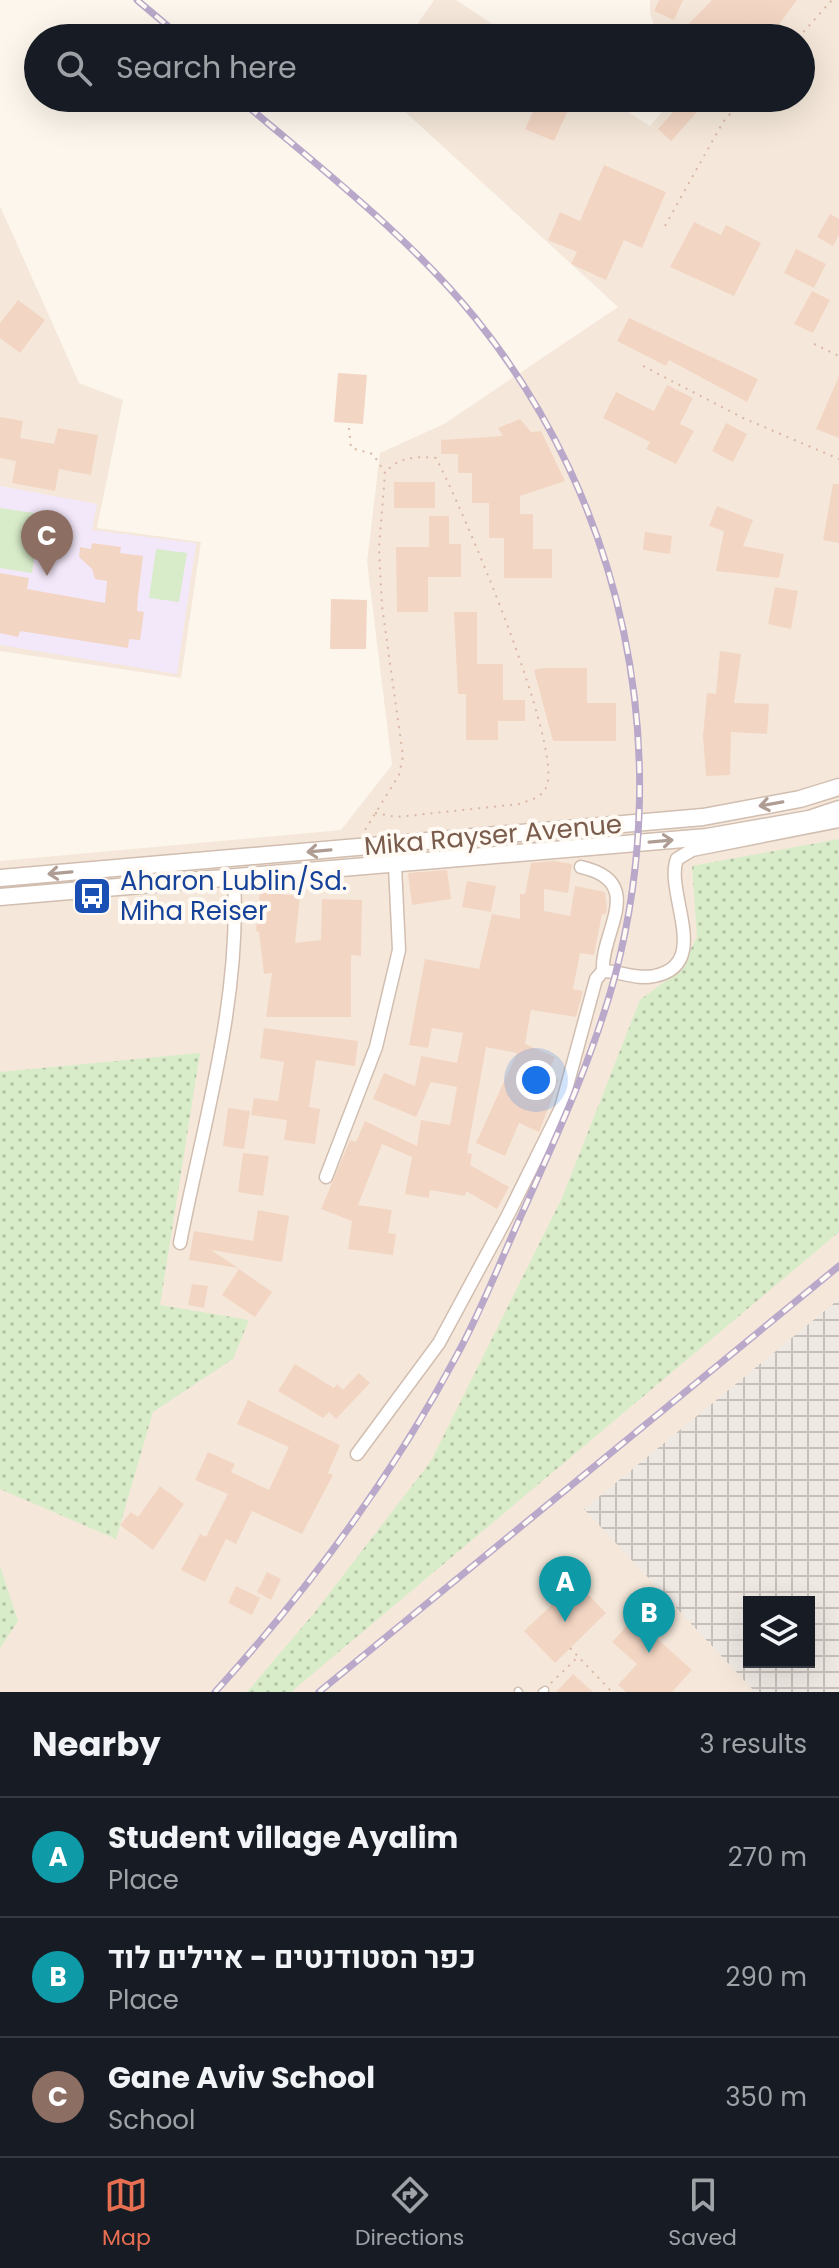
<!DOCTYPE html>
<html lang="en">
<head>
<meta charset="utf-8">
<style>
	body { margin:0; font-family:Poppins,Heebo,sans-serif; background:#242831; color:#f1f3f6 }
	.controls { position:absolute; right:24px; bottom:24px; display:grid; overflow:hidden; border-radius:0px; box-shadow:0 8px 32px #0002 }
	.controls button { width:72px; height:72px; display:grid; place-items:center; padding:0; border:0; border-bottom:2px solid #363941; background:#171b24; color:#f1f3f6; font:40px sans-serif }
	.you { position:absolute; left:536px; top:1080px; width:28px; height:28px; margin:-20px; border:6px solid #fff; border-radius:50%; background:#1a73e8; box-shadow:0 0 0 12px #1a73e833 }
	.badge { display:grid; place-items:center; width:52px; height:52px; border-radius:50%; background:#e76f51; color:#fff; font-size:26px; font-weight:700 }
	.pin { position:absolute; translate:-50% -66px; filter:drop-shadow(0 2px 4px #0008) }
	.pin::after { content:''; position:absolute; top:42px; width:28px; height:24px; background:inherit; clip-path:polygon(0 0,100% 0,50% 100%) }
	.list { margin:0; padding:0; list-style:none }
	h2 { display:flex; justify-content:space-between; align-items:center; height:104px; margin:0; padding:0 32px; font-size:34px }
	h2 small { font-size:26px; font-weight:400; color:#9ea1a6 }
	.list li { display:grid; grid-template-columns:52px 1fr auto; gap:24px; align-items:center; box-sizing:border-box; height:120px; padding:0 32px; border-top:2px solid #363941 }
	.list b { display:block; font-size:30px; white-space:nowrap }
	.list p { margin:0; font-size:26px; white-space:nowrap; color:#9ea1a6 }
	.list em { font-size:26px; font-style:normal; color:#9ea1a6 }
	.icon { flex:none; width:44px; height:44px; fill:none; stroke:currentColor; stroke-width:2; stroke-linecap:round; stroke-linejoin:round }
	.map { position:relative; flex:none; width:839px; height:1692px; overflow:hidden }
	.search { position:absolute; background:#171b24; box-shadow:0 8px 32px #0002; left:24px; right:24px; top:24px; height:88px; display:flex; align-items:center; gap:20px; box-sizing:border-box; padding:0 28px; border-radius:44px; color:#9ea1a6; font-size:30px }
	.sheet { height:464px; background:#171b24 }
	nav { display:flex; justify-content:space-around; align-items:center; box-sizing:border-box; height:112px; border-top:2px solid #363941; background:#171b24; font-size:22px; color:#9ea1a6 }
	nav a { display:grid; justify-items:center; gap:4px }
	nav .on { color:#e76f51 }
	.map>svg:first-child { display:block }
</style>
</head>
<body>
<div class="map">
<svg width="839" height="1692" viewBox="0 0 839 1692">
	<defs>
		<pattern id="industrial-grid" width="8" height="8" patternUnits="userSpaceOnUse" patternTransform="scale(2)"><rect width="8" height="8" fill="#efe9e4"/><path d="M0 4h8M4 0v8" fill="none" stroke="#c7c0bb"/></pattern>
		<pattern id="grass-dots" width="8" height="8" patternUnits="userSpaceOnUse" patternTransform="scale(2)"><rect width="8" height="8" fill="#d8ecc9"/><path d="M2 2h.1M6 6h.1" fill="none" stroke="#b4c2a5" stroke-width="1.8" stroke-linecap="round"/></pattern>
	</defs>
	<rect width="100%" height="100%" fill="#fdf6ec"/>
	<path fill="#f5e8da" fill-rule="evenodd" d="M434 0H456L514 38H408Z
		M650 0H839V1692H0V861L341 830 392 765 367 562 380 453 444 424 618 307 390 98H606L650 126 674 98H801V38H658L650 13ZM749 1602H809V1662H749Z
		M0 206 79 383 123 400 97 528 201 542 181 678 0 651Z"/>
	<path fill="url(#industrial-grid)" fill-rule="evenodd" d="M839 1299V1692H755L584 1509ZM749 1602H809V1662H749Z"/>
	<path fill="#f3e8fa" d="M0 486 97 504 92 530 196 543 177 674 0 645Z"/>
	<path fill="url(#grass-dots)" d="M839 839V1232L291 1692H247L315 1612 431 1461 562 1198 640 1000 680 970 697 937 692 866Z
		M200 1053 160 1305 249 1320 233 1359 153 1412 116 1539 0 1489V1072Z
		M0 1566 18 1621 0 1648Z"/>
	<path fill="#d8ecc9" d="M0 508 41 514 32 573 0 568Z
		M156 549 187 553 179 602 149 598Z"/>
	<path fill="#f3d5c3" d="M659 0H683L674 20 654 11Z
		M712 0H797L769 38H675Z
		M539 98 569 108 554 141 525 129Z
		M684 100 697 112 671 141 658 129Z
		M604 165 666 192 642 248 624 240 606 280 571 264 577 252 548 240 560 212 580 221Z
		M830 214 839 219V235L833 246 817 237Z
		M694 222 721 235 726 225 761 243 734 296 670 267Z
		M796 249 826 264 814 288 784 273Z
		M812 291 830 300 813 333 794 324Z
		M18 300 45 320 20 353 0 338V323Z
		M629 318 758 379 747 402 669 360 666 366 617 341Z
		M338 373 367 375 363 424 334 422Z
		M839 376V438L816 429Z
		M667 385 693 398 680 424 694 431 676 464 646 449 650 442 603 418 616 392 654 411Z
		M0 417 23 421 20 438 54 444 58 428 98 435 91 475 59 469 55 491 12 483 16 461 0 458Z
		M520 419 531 432 541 431 565 481 520 496V514H533V549H552V578H504V538H489V503H472V473H458V454H441V440L503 436 498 428Z
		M726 423 747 434 733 462 712 451Z
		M394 482H435V508H394Z
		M833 484H839V543L823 540Z
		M717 506 753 520 743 546 784 554 779 578 716 571 724 531 709 526Z
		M429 516H449V544H461V577H428V612H397L396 547H429Z
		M645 532 672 536 670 554 643 550Z
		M92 543 121 547 120 553 143 556 138 596 137 611 144 612 140 640 129 639 128 648 20 631 18 637 0 633V573L29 578 27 589 105 603 107 581 95 579 92 569 79 557 80 547 91 549Z
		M775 587 798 591 791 629 768 624Z
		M331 599 367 600 366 649H330Z
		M454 612H477V664H503V700H525V721H498V740H466V694H458Z
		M720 651 741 654 734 703 769 704 767 734 731 732 730 775 706 776 703 736 707 693 716 694Z
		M543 668H587V703H616V741H553L534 670Z
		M554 861 572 864 568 893 544 889V911L570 916 575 886 605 892 607 909 606 914H602L594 955 580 953 573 989 583 991 576 1017 531 1010 525 1044 555 1057 547 1075 559 1080 539 1132 519 1123 505 1156 476 1143 517 1053 486 1047 467 1153 472 1154 470 1165 509 1187 497 1209 466 1191 465 1196 430 1190 429 1198 405 1194 412 1157 382 1144 358 1205 392 1210 388 1233 396 1234 393 1255 348 1249 352 1221 321 1209 350 1140 356 1142 365 1121 417 1146 421 1120 450 1125 457 1087 431 1082 416 1117 373 1099 384 1073 415 1086 421 1056 457 1063 463 1033 432 1028 428 1048 409 1045 425 959 479 969 492 914 520 919V894H525L531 863Z
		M447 870 451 899 412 905 408 873Z
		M467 881 496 886 491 912 462 907Z
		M260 892 300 896 295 943 321 940 322 899 362 900 361 956 351 955V1017H266L272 973 264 974 259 932 256 931Z
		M264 1028 358 1041 355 1066 316 1060 309 1107 320 1109 315 1144 284 1140 287 1120 251 1115 254 1098 278 1101 284 1062 260 1058Z
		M228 1108 250 1111 244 1149 223 1146Z
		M243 1153 269 1156 263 1196 238 1192Z
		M258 1210 289 1216 282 1262 211 1250 238 1268 189 1260 194 1231 253 1241Z
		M239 1269 272 1292 255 1317 222 1295Z
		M192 1284 208 1286 204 1308 188 1305Z
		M295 1364 334 1388 337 1384 343 1390 359 1373 370 1383 336 1419 329 1412 323 1418 278 1391Z
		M248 1400 340 1445 328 1473 333 1475 302 1534 252 1511 236 1544 226 1539 205 1582 181 1570 200 1534 206 1537 228 1494 195 1480 208 1452 235 1464 231 1472 269 1490 289 1447 237 1424Z
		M160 1486 184 1504 153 1550 120 1525 131 1512 138 1517Z
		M267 1572 281 1579 271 1600 257 1592Z
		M576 1582 606 1613 555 1663 524 1631Z
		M236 1586 260 1598 252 1615 228 1603Z
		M634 1618 692 1670 672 1692H626L618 1685 637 1664 612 1642Z
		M573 1674 593 1692H556Z"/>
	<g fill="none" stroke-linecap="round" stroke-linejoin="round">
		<defs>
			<path id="service" d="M518 1691 519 1692
				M542 1692 545 1690"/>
			<path id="minor" d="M581 867C648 882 600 932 603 971
				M326 1177 376 1047 399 950 395 866
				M180 1243C203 1124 241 1001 234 879
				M357 1454 439 1343 508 1215 561 1108 596 979 603 971C620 971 637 980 654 976 713 965 664 892 677 859L692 850 839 821"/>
			<path id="tertiary" d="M0 878 703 817 800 799 839 787
				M0 897 707 837 809 819 839 809"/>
		</defs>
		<use href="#service" stroke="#d1beb0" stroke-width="9"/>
		<use href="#minor" stroke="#d1beb0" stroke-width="15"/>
		<use href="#tertiary" stroke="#d1beb0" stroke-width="19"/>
		<path stroke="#d9b8a5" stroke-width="2" stroke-dasharray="2 6" stroke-linecap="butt" d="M798 38 832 0
			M665 226 723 122 744 98
			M814 344 839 356
			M643 366 743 418 839 459
			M349 428 351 448 373 454 385 473 379 548 382 606 403 756 399 775 365 830
			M375 813 397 817 519 804C530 800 544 797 547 785 561 740 462 507 436 458 417 456 397 457 385 473
			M570 1648 612 1692
			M551 1683 578 1657"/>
		<use href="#service" stroke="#fff" stroke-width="6"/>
		<use href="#minor" stroke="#fff" stroke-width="12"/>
		<use href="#tertiary" stroke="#fff" stroke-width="16"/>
		<defs>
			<path id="rail" d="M137 0 182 38
				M215 1692C310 1588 392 1477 458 1353 483 1307 502 1257 524 1209 558 1133 593 1057 615 976 675 748 624 503 476 319 408 235 320 168 238 98
				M319 1692 839 1266"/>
		</defs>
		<use href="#rail" stroke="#b9a8c9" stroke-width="7"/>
		<use href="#rail" stroke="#fffaf3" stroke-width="4" stroke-dasharray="12" stroke-linecap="butt"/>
	</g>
	<defs><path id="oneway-shaft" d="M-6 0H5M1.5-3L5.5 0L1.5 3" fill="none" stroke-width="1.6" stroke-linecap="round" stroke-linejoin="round" transform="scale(2)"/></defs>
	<g stroke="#af9d94">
		<use href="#oneway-shaft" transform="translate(771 804) rotate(170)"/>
		<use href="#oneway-shaft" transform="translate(661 841) rotate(-5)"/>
		<use href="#oneway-shaft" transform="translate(319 851) rotate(175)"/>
		<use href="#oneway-shaft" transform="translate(60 873) rotate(175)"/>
	</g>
	<defs>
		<symbol id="bus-square" viewBox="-11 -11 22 22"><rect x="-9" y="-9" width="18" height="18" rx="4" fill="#1a4fb4" stroke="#fffaf3"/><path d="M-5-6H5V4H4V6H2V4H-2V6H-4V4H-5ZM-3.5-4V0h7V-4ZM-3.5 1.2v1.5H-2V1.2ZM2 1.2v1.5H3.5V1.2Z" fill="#fff"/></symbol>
	</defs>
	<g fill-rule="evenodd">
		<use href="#bus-square" x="70" y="874" width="44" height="44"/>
	</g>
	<g text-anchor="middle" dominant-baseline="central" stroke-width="8" stroke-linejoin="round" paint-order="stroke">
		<g font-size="26" fill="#7a5c4d" stroke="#fffaf3">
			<text transform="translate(493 835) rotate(-5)">Mika Rayser Avenue</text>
		</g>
		<g font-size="26" fill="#164399" stroke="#fffaf3" text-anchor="start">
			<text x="120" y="881">Aharon Lublin/Sd.<tspan x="120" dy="30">Miha Reiser</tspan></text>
		</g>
	</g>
</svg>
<div class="controls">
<button><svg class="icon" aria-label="layers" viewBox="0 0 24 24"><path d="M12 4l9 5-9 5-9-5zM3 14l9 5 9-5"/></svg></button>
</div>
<div class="you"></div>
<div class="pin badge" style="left:565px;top:1622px;background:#0f9aa8">A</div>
<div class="pin badge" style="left:649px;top:1653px;background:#0f9aa8">B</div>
<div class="pin badge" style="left:47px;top:576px;background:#8d6e63">C</div>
<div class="search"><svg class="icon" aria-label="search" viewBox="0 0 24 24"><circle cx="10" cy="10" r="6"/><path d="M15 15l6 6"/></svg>Search here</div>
</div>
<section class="sheet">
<h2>Nearby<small>3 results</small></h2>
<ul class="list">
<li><span class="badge" style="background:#0f9aa8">A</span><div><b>Student village Ayalim</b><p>Place</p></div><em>270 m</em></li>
<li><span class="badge" style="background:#0f9aa8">B</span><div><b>כפר הסטודנטים - איילים לוד</b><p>Place</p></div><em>290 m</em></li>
<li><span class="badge" style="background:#8d6e63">C</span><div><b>Gane Aviv School</b><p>School</p></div><em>350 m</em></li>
</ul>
</section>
<nav>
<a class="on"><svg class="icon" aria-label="map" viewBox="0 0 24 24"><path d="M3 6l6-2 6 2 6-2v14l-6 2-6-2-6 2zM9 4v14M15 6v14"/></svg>Map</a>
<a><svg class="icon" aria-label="directions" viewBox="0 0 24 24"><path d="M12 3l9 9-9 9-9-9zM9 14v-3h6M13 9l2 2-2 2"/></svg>Directions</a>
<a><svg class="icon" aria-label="saved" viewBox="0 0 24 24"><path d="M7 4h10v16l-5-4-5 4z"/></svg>Saved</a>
</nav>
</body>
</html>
